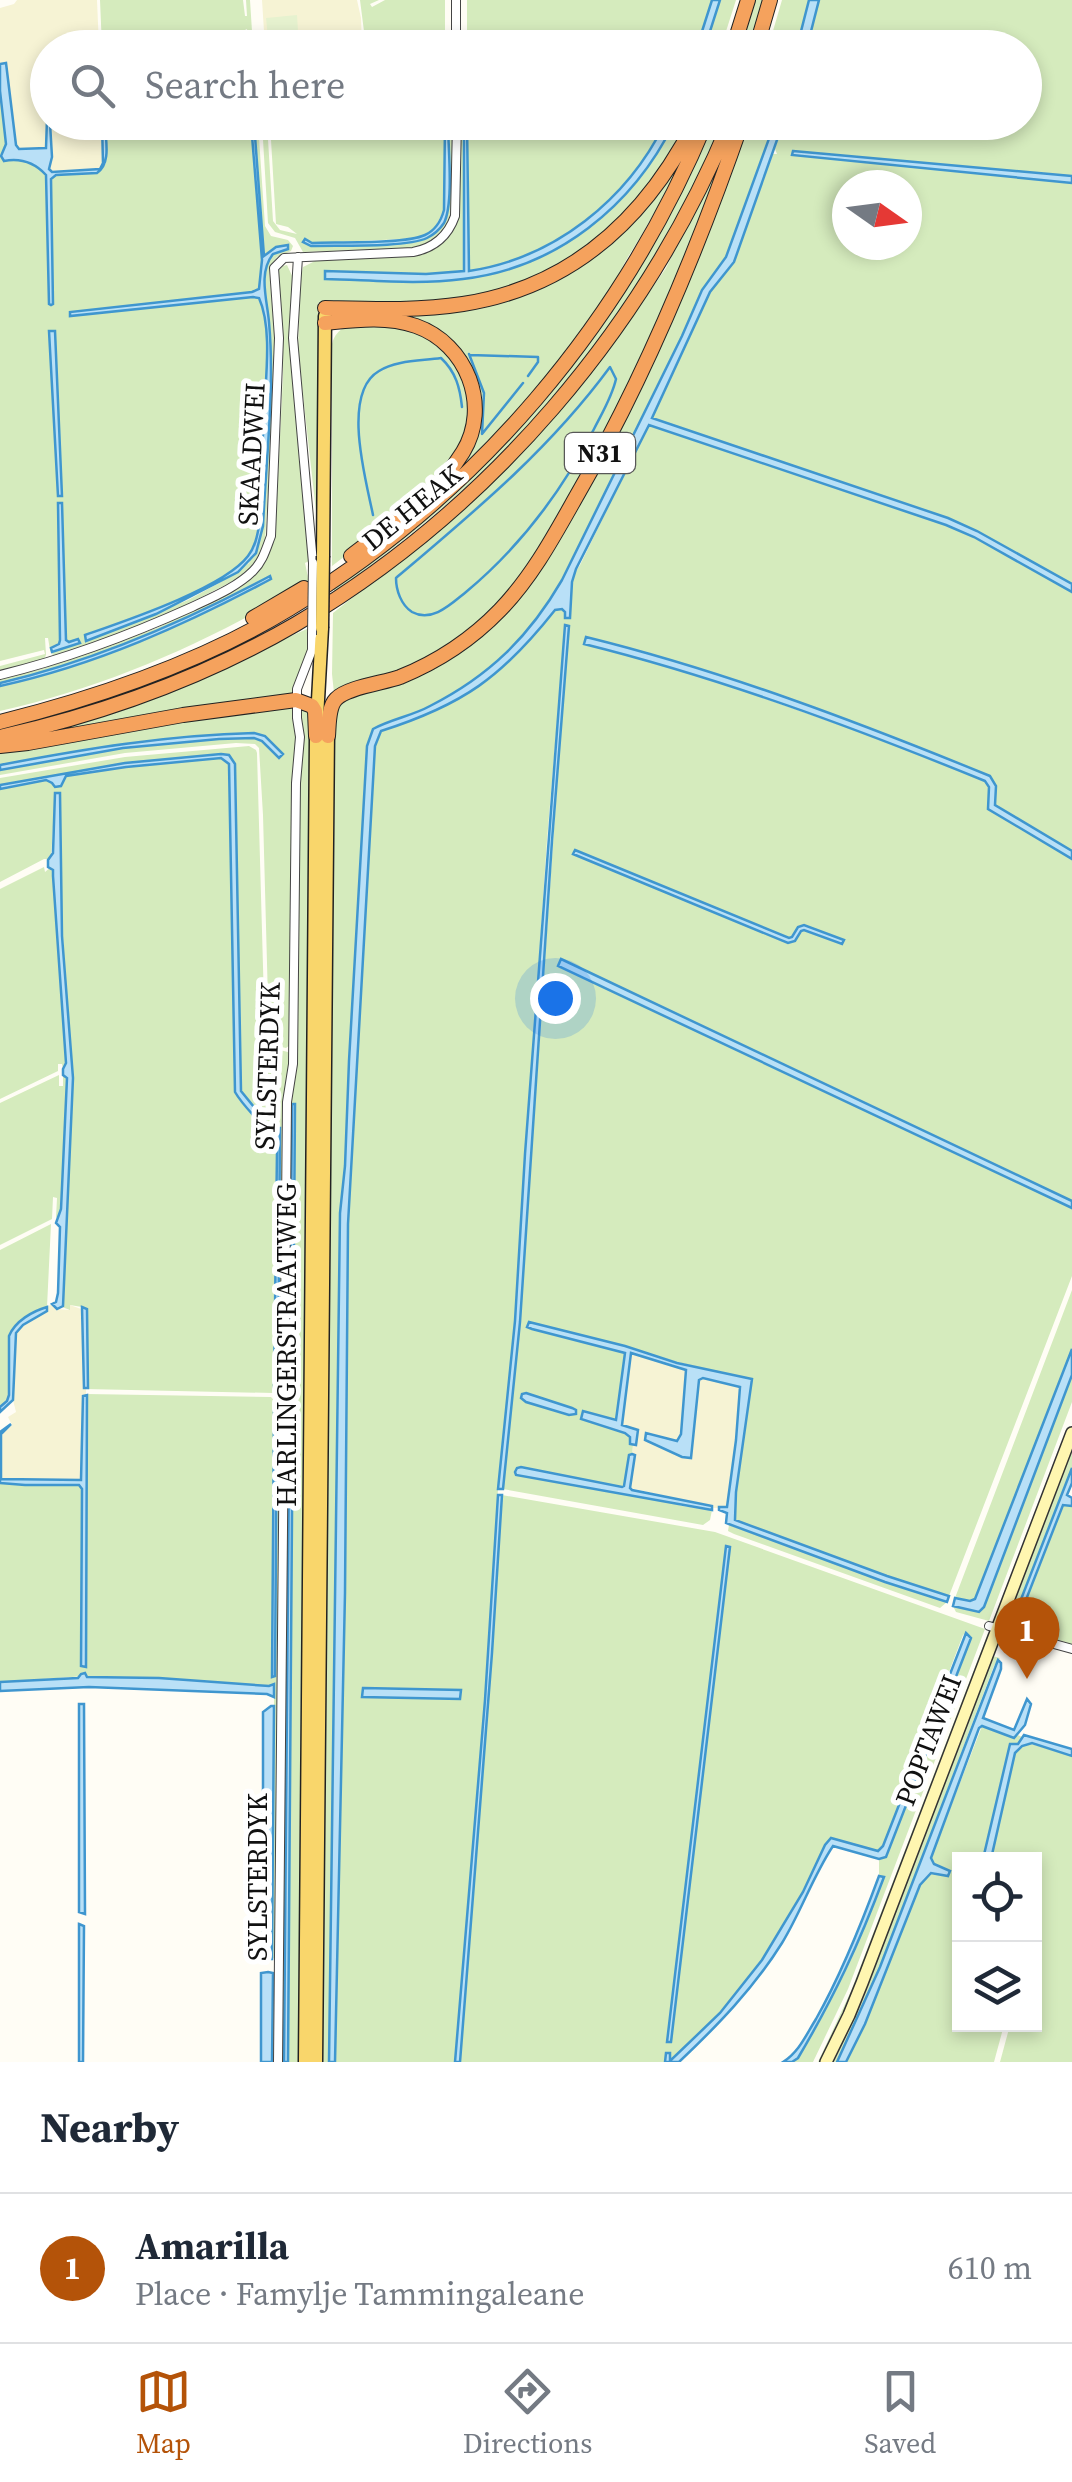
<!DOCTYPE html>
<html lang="en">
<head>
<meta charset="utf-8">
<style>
	body { margin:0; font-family:"Source Serif 4",serif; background:#f2f2f3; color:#1f2937 }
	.controls { position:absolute; right:30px; bottom:30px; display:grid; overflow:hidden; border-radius:0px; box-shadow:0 5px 15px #0003 }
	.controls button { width:90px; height:90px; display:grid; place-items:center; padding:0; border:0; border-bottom:2px solid #e0e1e3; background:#fff; color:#1f2937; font:50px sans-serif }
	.compass { position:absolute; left:832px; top:170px; width:90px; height:90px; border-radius:50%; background:#fff; box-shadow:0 5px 15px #0003; rotate:104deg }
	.you { position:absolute; left:555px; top:998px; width:35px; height:35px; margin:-25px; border:8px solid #fff; border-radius:50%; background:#1a73e8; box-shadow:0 0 0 15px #1a73e833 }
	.badge { display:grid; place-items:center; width:65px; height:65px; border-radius:50%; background:#b45309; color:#fff; font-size:32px; font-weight:700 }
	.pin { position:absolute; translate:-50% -82px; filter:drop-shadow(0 2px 5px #0008) }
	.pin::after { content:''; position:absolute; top:52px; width:35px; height:30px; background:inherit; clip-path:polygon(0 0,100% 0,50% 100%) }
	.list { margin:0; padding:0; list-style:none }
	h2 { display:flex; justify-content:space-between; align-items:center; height:130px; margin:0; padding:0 40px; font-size:42px }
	h2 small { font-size:32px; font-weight:400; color:#747a83 }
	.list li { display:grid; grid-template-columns:65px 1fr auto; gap:30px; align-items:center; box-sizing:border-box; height:150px; padding:0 40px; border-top:2px solid #e0e1e3 }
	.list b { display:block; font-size:38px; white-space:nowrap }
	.list p { margin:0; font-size:32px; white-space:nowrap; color:#747a83 }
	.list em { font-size:32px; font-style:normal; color:#747a83 }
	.icon { flex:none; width:55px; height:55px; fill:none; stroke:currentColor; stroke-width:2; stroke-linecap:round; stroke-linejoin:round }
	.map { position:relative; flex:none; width:1072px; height:2062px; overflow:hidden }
	.search { position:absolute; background:#fff; box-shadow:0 5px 15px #0003; left:30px; right:30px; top:30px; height:110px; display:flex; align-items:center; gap:25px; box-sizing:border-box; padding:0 35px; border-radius:55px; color:#747a83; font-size:38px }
	.sheet { height:280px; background:#fff }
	nav { display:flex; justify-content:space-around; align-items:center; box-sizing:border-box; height:140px; border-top:2px solid #e0e1e3; background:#fff; font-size:28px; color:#747a83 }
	nav a { display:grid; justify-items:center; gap:5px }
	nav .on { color:#b45309 }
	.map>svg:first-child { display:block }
</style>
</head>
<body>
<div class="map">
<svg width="1072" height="2062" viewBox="0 0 1072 2062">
	<rect width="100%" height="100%" fill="#fffdf5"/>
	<path fill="#f6f3d4" d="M17 0H97L99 47 48 48 46 148H17L6 64H0V8L14 4Z
		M262 0H357L361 18 362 47H265Z
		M50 123H102L103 163 100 169 56 173 50 171Z
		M52 1304 57 1309 69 1310 70 1305 81 1309 84 1387 86 1388V1396H83L82 1477 79 1480 0 1479 1 1433 12 1425 8 1417 16 1412 13 1400 14 1337 19 1329 47 1311V1307Z
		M630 1353 686 1370 681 1434 677 1441 648 1442 680 1454 691 1457 699 1381 702 1378 740 1387 736 1440 727 1508H713L711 1506 630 1488 635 1456 632 1454 633 1445H636L622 1425Z"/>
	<path fill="#d5ebbd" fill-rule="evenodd" d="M100 0H243L245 16H247L246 0H250L253 47H249L247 29 245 30 246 47H102Z
		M360 0H379L370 4 372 7 385 0H445V47H366Z
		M467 0H712L697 48 467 47Z
		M720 0H736L721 47 705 48Z
		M753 0H765L750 47 739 48Z
		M782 0H809L797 47 768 48Z
		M819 0H1072V176L793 151 792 155 1072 183V584L977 531 652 418 710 292 734 262 773 154H777L775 149 783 123 1024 122V48L807 47ZM847 185H907V245H847Z
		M0 91 6 144 4 160C21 159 35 163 46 175L49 304 51 305 53 304 51 179 56 175 97 173 106 163 105 123H251L262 260 259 289 252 292 70 312 71 316 253 297 259 298C272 327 266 376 264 408 262 447 261 487 259 526 257 537 255 547 248 556 225 587 124 621 85 635L86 641 188 600 221 582 249 563 263 526 270 371V335L264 270 273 254 288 248V245L271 250 264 256 254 123H258L265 226 271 236 288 240 293 246 291 251 277 257 269 269 276 352 265 541 259 556 250 568 235 580 168 614 103 641 54 657 50 650 48 638H45L46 655 44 659 0 671V666L45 654 44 650 0 661ZM54 331 62 495H58L50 332ZM62 503 66 640 69 642 52 652 51 647 59 644 60 640 58 504Z
		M262 123H267L273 221 280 230 297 234 288 227 276 224 270 123H445L444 210 434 229 427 235 404 239 312 243 306 240 308 245 311 246 404 243 428 238 437 231 447 211 448 123H453V203L448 224 437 237 423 246 412 248 303 252 295 238 275 232 268 223Z
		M460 123H464V270L426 274 377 273C394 276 413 281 430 281 539 282 627 218 674 123H690L671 160 618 225 550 272 468 300 391 304 318 303 321 529H318L298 351 300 281 303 267 317 260C339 259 360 258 381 257 418 256 445 256 459 217Z
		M467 123H665C627 200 555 259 468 271Z
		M712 123H722C709 152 696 183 681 213 672 231 660 248 649 265 566 402 464 500 334 592V586C376 549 419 513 462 476 483 458 506 440 525 420 604 338 668 227 712 123Z
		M736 123H738L645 356 546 542 494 613 417 666 334 693 332 674 333 613 459 513 522 452 550 422 616 340 666 268Z
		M745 123H775L726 257 702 290 682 336 562 580C540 618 511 656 474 681 458 693 437 704 418 712 402 719 379 720 370 736L364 785 345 1166 340 1213 329 2062H321L335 715 341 701 394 681 496 617 603 456Z
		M692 134C675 178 653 217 628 257 620 270 615 285 606 297 560 366 506 427 445 483L476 427 455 349 365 310 465 306 582 261Z
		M287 265 294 280 309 561 305 563 309 582C212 640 111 686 0 711V686C96 665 185 625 270 579L269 576C184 622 95 662 0 683V679L45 668 157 628 242 586 265 562 275 536 283 376V330L278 271 283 266Z
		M366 322 418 331 449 353 470 395 466 437 440 476 370 537 332 566V344C337 326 350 325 366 322Z
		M649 424 946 525 974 537 1072 592V851L995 805 990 776 723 676 587 637 584 643 721 683 899 746 986 781 989 787 988 809 1072 859V1201L562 960 558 966 1072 1208V1276L949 1596 887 1576 735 1520 736 1492 751 1379 677 1362 625 1346 623 1351 625 1355 618 1417 616 1420H611L630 1437V1444L633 1445 632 1454 629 1455 624 1487H621L682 1506 712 1510 710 1520 703 1525 503 1489C532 1202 546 914 569 626H565L547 840 515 1321 498 1489 485 1700 455 2062H335L345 1593 348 1224 375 746 381 731C465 705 500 677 555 610L562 609 570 618C571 600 569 579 580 565ZM576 850 789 938 804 925 843 940 841 944 804 930 788 943 574 855Z
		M309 628C315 653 294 673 294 697L27 738 102 716 152 698Z
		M293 705 297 737 292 782 290 1045 286 1048 273 1045 269 1037 263 815 259 748 255 744 236 743 125 753 0 775V770L123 748 219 739 254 738 268 745 265 736C176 732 87 748 0 765V751L150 723Z
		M300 707 308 713 311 720 299 2062H288L295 1105 293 1104 284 2062H280L289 1102 296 1064 299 783 303 736Z
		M249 746 256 750 257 753 265 1038 271 1048 288 1052 290 1058 284 1102 281 1387 279 1391 273 1393 86 1389 88 1387 82 1307 70 1305V1310L62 1307 72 1098 55 794 51 859H44L0 882V789L46 780 60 786 66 776 126 767 221 758 229 764 235 1092C247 1113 271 1128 277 1151L274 1387H277L280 1129H277V1136L241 1091 235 764 225 754H221L125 763 0 785V778L125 757Z
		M44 867 45 872 51 867 53 876 66 1066 63 1069 62 1064H58V1071L0 1099V889Z
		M59 1075V1086H63V1075L67 1078 60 1214 56 1218 57 1198 53 1197 52 1219 0 1245V1103Z
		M51 1224 47 1307 42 1308 9 1336V1395L7 1401 0 1407V1250Z
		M1072 1290V1349L975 1599 970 1601 955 1598Z
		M1072 1375V1402L989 1621 956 1612 953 1606 979 1612 984 1607Z
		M86 1394 271 1397 282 1409 277 1957 272 1959 274 1696 269 1686 86 1676 0 1682V1483L81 1486V1666H86ZM277 1409 275 1676H272L274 1410Z
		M1072 1444V1468L1018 1607 1022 1610 1063 1505 1072 1506V1644L1013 1628 1006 1619Z
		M502 1495 715 1532 985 1629 848 1989 813 2062H792L798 2058C834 1997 859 1944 883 1878L879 1876V1859L886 1856 970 1636 966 1633 963 1635 883 1846 879 1852 831 1839 825 1845 803 1892 762 1960 720 2013 669 2062V2053H666L665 2062H460L492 1653ZM727 1546 730 1547 670 2042 667 2041Z
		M729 1525 885 1582 947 1602 940 1608 734 1534 728 1531Z
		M988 1633 989 1635 853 1992 820 2062H818L851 1991Z
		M993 1656 1000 1658 994 1666 880 1967 837 2062H832L991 1657Z
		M982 1726 1014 1738 1018 1735 1022 1737 1018 1744H1010L983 1859 960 1860 959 1874 955 1873 954 1877 960 1879V2024L1004 2025 994 2062H846L865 2024 920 1885 931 1873 948 1876 949 1871 934 1864 931 1858Z
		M1028 1743 1072 1756V2062H1000L1010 2025 1034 2024 1035 1928 1041 1904 1039 1898 1035 1895 1034 1860H991L1015 1753Z"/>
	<path fill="#e6f2cf" d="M297 15 299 47H269L266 18Z"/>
	<path fill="#b9e0f7" stroke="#3f96cf" stroke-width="2.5" d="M712 0H720L705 47H697Z
		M809 0H819L807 47H797Z
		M6 63 16 145 19 149 46 148 47 119 48 122 50 123 52 157 49 169 52 172 100 169 103 163 102 123H105C105 138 112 163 97 173L56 175 51 179 53 304 51 305 49 304 46 175C35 163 20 158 4 161L1 156 6 144 0 91V64Z
		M775 122 783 123 734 262 710 292 652 418 948 518 977 531 1072 584V592L974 537 946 525 649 425 576 569 572 582 570 618H565V612L562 609 555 610C502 677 463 705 381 731L375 746 348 1224 345 1593 335 2062H329L340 1213 345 1166 349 1061 367 746 373 729C391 719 412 716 430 706 489 676 529 637 562 580L682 336 702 290 726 257Z
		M251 123H254L264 256 276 247 288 245V249L273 254C258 273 267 299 269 322 275 389 266 459 263 526L256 553 238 572 156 614 86 641 85 635C125 621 224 588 248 556 255 547 257 537 259 526 260 489 262 452 264 416 265 382 273 329 259 298L253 297 70 316V312L252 292 259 289 262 260Z
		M445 123H448C448 146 454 203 444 223 440 229 433 235 427 238 406 248 337 245 311 246L303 242 305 239 312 243C337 242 406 244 425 235 436 230 441 221 444 210Z
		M464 123H467L469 271C555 258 627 200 665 123H674C633 206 557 268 463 279 418 285 370 280 325 279V271L426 274 464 271Z
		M793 151 1072 176V183L792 155Z
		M49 331H55L62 496H58Z
		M58 503H62L66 640 69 642 78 639 80 643 52 652 51 648 59 644 60 640Z
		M270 576 271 579C185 625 96 665 0 686V683C95 661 184 622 270 576Z
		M565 625 569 626 552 841 520 1322 503 1489H498L515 1321 525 1154Z
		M586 637C724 671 858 722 990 776L996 786 995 805 1072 851V859L988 809 989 787 985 781C855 728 721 678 584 644Z
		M254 733 265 736 283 754 279 758 262 741 254 738 219 739 123 748 0 770V765C84 749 168 735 254 733Z
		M221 754 229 755 235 764 241 1091 276 1134 277 1128H280L278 1387H274L277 1151C271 1128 247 1113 235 1092L229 764 221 758 126 767 66 776 61 786 55 787 52 783 46 780 0 789V785L125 763Z
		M55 793H60L62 936 73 1078 63 1306 57 1309 52 1304 56 1302 58 1293 60 1227 56 1223 61 1209 67 1078 63 1075V1069L66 1063 53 876V870L48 867V860L53 853Z
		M575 850 789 938 792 937 798 927 804 925 844 940 842 944 804 930 801 931 795 941 788 943 573 854Z
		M561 959 1072 1201V1208L558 966Z
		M292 1104H295L288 2062H284Z
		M47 1307V1311L23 1325 16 1333 13 1400 0 1412V1407L7 1401 9 1395V1336C15 1321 33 1311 47 1307Z
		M82 1307 87 1309 88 1388H84Z
		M529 1322 625 1346 677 1363 752 1379 736 1492 735 1520 887 1576 949 1596 947 1602 885 1582 726 1523 727 1513 719 1510V1507H727L736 1440 740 1387 703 1378 699 1380 691 1458 682 1457 645 1440 646 1433 677 1441 681 1434 686 1370 631 1353 622 1425 638 1430 636 1445 630 1444V1437L625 1433 581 1419 583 1411 616 1420 625 1353 532 1329 527 1327Z
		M1072 1349V1375L984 1607 979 1612 953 1606 955 1598 970 1601 975 1599Z
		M526 1393 572 1408 576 1410V1414L569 1415 526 1402 521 1398 522 1394Z
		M87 1395 86 1667 81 1666 82 1489 79 1485H25L0 1483V1432L11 1424 1 1434V1479L81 1480 83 1396Z
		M277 1409 275 1676 272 1677 274 1410Z
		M632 1454 635 1455 630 1488 632 1490 712 1506V1510L516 1475 515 1472 517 1468 521 1467 622 1487 624 1486 629 1455Z
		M1072 1468V1483L1067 1495 1072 1498V1506L1063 1505 1022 1610 1019 1611 1018 1607Z
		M498 1495H502L492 1653 460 2062H455L485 1700Z
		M726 1546 730 1547 671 2042H667Z
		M966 1633 971 1638 886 1857 879 1859 833 1846C813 1876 801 1912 782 1943 754 1988 717 2026 679 2062H665L666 2053H670V2061L720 2013 762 1960 803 1892 825 1845 831 1838 878 1851 883 1846Z
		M998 1660 1001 1663V1669L983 1718 1014 1730 1027 1699 1031 1704 1025 1725 1014 1738 982 1726 979 1728 931 1858 934 1864 950 1871 948 1876 931 1873 920 1885 865 2024 846 2062H837L880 1967Z
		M85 1673 87 1677 159 1678 269 1686 274 1684V1697L267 1694 89 1687 0 1691V1682L78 1678 81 1674Z
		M363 1688 461 1690 460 1699 362 1697Z
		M79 1704H84L85 1914 79 1912Z
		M271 1706H274L272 1959H263V1712Z
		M1024 1735 1072 1749V1756L1032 1743 1022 1746 1015 1753 991 1859H983L1010 1744H1018Z
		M879 1876 884 1877C859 1944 834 1997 798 2058L792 2062H783C799 2052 806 2035 816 2019 842 1973 861 1925 879 1876Z
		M79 1924 84 1926 83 2062H79Z
		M268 1972 273 1973 272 2062H261V1973Z"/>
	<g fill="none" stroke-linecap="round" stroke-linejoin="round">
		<path stroke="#3f96cf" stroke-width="2.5" d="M469 354 484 393 482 434 523 383
			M470 355 538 357V362L528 376
			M610 367 616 379C612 397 602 413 594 429 562 491 520 547 466 592 451 604 432 623 412 612 401 605 396 590 396 578 474 512 549 450 610 367Z
			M373 515C366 480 341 393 379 371 396 360 422 361 441 358 456 372 460 388 462 407"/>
		<defs>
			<path id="street" d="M456 0V48
				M298 257 293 338 313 563
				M0 675C66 659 130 635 192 607 213 597 237 587 253 571 263 561 266 549 271 536L279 338 274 268 284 258 413 252C434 248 448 236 455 216L457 122
				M989 1626 1072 1649
				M278 2062 287 1102 293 1064 296 783 300 737 297 718V689L312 650V635"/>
			<path id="secondary" d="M826 2062 849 2015 862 1983 1072 1433"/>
			<path id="primary" d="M323 556 325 316
				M305 2062 316 736 322 628
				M316 2062 328 730"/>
			<path id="highway" d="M733 48 748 0
				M756 48 770 0
				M325 308C370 309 418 311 463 304 572 287 646 218 695 122
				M325 323C356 320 386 316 416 326 467 344 491 406 463 452 437 495 390 526 351 556
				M253 618 304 588
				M0 722C100 697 200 663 289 609 476 496 622 324 706 122
				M328 736C329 725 328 707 336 699 347 687 384 683 400 677 437 662 472 639 500 610 532 577 554 536 576 497 645 378 697 252 742 122
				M0 737C102 714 205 677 296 624 489 510 644 329 730 122
				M0 746 28 743 183 715 296 700 312 706 315 711 316 736"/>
		</defs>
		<use href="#street" stroke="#444" stroke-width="10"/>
		<use href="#secondary" stroke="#333" stroke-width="14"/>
		<use href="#primary" stroke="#222" stroke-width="15"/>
		<use href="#highway" stroke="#222" stroke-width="16"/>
		<use href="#street" stroke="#fff" stroke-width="8"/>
		<use href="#secondary" stroke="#fff6b0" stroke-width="11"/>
		<use href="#primary" stroke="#f9d66b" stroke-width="12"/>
		<use href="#highway" stroke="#f5a25d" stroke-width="14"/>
		<defs>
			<path id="street-bridge" d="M312 635 313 563"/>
			<path id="primary-bridge" d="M322 628 323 556"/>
		</defs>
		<use href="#street-bridge" stroke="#444" stroke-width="10" stroke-linecap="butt"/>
		<use href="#primary-bridge" stroke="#222" stroke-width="15" stroke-linecap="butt"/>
		<use href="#street-bridge" stroke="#fff" stroke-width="8"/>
		<use href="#primary-bridge" stroke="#f9d66b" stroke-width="12"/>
	</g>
	<g text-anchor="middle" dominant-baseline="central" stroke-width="10" stroke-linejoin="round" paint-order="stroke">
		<rect fill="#fff" stroke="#585858" stroke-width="2.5" x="565" y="433" width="70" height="40" rx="8"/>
		<g font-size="25" font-weight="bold" fill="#111">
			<text x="600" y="453">N31</text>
		</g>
		<g font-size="28" fill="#111" stroke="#fff">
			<text transform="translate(251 454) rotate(-87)">SKAADWEI</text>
			<text transform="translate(412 507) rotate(-39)">DE HEAK</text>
			<text transform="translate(267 1066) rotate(-88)">SYLSTERDYK</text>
			<text transform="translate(286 1345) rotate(-90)">HARLINGERSTRAATWEG</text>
			<text transform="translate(928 1740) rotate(-69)">POPTAWEI</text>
			<text transform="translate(257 1877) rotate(-90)">SYLSTERDYK</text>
		</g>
	</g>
</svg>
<div class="controls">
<button><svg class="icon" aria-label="locate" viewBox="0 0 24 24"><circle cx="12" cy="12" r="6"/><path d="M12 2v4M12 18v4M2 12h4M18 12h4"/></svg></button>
<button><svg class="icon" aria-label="layers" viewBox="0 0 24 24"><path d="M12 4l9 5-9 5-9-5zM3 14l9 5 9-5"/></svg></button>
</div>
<svg class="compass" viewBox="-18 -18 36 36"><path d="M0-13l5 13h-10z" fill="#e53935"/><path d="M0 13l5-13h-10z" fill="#747a83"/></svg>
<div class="you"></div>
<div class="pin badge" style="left:1027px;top:1679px">1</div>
<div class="search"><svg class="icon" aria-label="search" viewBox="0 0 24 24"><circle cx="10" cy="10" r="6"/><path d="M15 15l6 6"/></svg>Search here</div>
</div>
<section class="sheet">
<h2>Nearby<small></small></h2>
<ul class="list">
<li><span class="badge">1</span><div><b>Amarilla</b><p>Place · Famylje Tammingaleane</p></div><em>610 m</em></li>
</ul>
</section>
<nav>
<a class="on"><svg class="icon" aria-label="map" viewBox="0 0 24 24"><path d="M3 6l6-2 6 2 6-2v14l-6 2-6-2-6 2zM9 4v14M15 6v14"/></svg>Map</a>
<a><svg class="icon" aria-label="directions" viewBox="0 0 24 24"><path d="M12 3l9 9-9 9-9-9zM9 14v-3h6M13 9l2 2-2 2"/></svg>Directions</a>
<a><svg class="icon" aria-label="saved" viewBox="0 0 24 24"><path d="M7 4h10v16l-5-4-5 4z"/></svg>Saved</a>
</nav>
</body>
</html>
